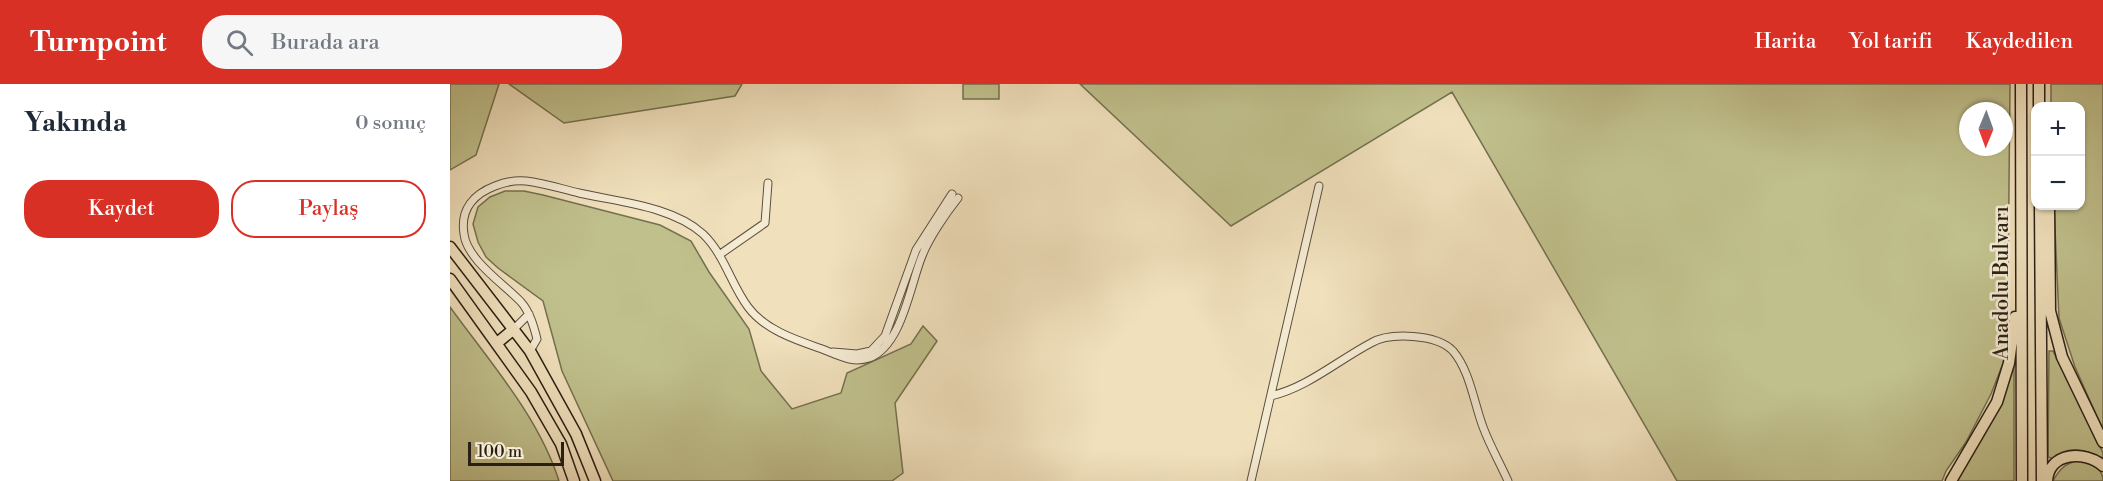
<!DOCTYPE html>
<html lang="tr">
<head>
<meta charset="utf-8">
<style>
	body { margin:0; font-family:"Libre Bodoni",serif; background:#f6f6f7; color:#1f2937 }
	.controls { position:absolute; right:18px; top:18px; display:grid; overflow:hidden; border-radius:12px; box-shadow:0 2px 4px #0004 }
	.controls button { width:54px; height:54px; display:grid; place-items:center; padding:0; border:0; border-bottom:2px solid #e0e1e3; background:#fff; color:#1f2937; font:30px sans-serif }
	.compass { position:absolute; left:1509px; top:18px; width:54px; height:54px; border-radius:50%; background:#fff; box-shadow:0 2px 4px #0004; rotate:181deg }
	.scale { position:absolute; left:18px; bottom:15px; width:96px; box-sizing:border-box; padding-left:6px; border:3px solid #291f15; border-top:0; font-size:16px; line-height:21px; white-space:nowrap; color:#291f15; -webkit-text-stroke:4px #f5ebd3; paint-order:stroke }
	.list { margin:0; padding:0; list-style:none }
	h2 { display:flex; justify-content:space-between; align-items:center; height:78px; margin:0; padding:0 24px; font-size:26px }
	h2 small { font-size:20px; font-weight:400; color:#747a83 }
	.actions { display:flex; gap:12px; padding:18px 24px }
	.actions a { flex:1; padding:14px 0; border:2px solid #d93025; border-radius:24px; text-align:center; font-size:21px; color:#d93025 }
	.actions .main { background:#d93025; color:#fff }
	.icon { flex:none; width:33px; height:33px; fill:none; stroke:currentColor; stroke-width:2; stroke-linecap:round; stroke-linejoin:round }
	.map { position:relative; flex:none; width:1653px; height:397px; overflow:hidden }
	header { display:flex; align-items:center; gap:36px; box-sizing:border-box; height:84px; padding:0 30px; background:#d93025; color:#fff }
	header strong { font-size:28px }
	nav { display:flex; gap:33px; margin-inline-start:auto; font-size:21px }
	.search { width:420px; height:54px; background:#f6f6f7; display:flex; align-items:center; gap:15px; box-sizing:border-box; padding:0 21px; border-radius:24px; color:#747a83; font-size:22px }
	main { display:flex }
	aside { flex:1; background:#fff }
	.map>svg:first-child { display:block }
</style>
</head>
<body>
<header>
<strong>Turnpoint</strong>
<div class="search"><svg class="icon" aria-label="search" viewBox="0 0 24 24"><circle cx="10" cy="10" r="6"/><path d="M15 15l6 6"/></svg>Burada ara</div>
<nav><a>Harita</a><a>Yol tarifi</a><a>Kaydedilen</a></nav>
</header>
<main>
<aside>
<h2>Yakında<small>0 sonuç</small></h2>
<ul class="list">
</ul>
<div class="actions"><a class="main">Kaydet</a><a>Paylaş</a></div>
</aside>
<div class="map">
<svg width="1653" height="397" viewBox="0 0 1653 397">
	<rect width="100%" height="100%" fill="#f0e0bc"/>
	<filter id="stains"><feTurbulence type="fractalNoise" baseFrequency=".00333" numOctaves="4"/><feColorMatrix values="0 0 0 0 .2 0 0 0 0 .09 0 0 0 0 .02 0 0 0 .5 -.17"/></filter>
	<radialGradient id="worn" r=".72"><stop offset=".6" stop-color="#630" stop-opacity="0"/><stop offset="1" stop-color="#630" stop-opacity=".3"/></radialGradient>
	<path fill="#c0c08c" stroke="#747050" stroke-width="1.5" fill-rule="evenodd" d="M0 0H49L26 71 0 86Z
		M59 0H292L285 12 114 39Z
		M513 0H549V15H513Z
		M630 0H1560L1558 204 1554 277 1541 310 1516 358 1496 387 1492 397H1227L1002 8 781 142ZM1518 27H1554V63H1518Z
		M1601 0H1653V346L1625 283 1609 234 1604 122H1630V22H1601Z
		M55 107H74L93 111 210 141 241 157 259 188 299 245 311 287 342 325 391 309 397 289 461 260 473 242 487 257 445 319 453 389 442 397H163L112 287 93 217 48 184 36 173 28 158 23 140 28 123 40 113Z
		M0 223C39 277 89 333 109 397H0Z
		M1599 267H1603L1653 369V374C1637 366 1618 360 1604 375L1598 373Z
		M1562 283H1564V397H1506L1550 322Z
		M1629 376C1640 380 1653 383 1653 397H1603C1610 384 1615 380 1629 376Z"/>
	<g fill="none" stroke-linecap="round" stroke-linejoin="round">
		<defs>
			<path id="street" d="M269 171 315 139 318 99
				M64 245 79 230
				M80 267 87 255C84 243 80 228 71 218 54 200 17 176 14 150 10 125 24 110 45 102 55 98 66 96 76 97 94 99 112 105 129 109 168 118 222 122 253 150 274 170 281 200 298 223 315 246 346 256 372 265 388 271 402 280 419 274 452 262 460 201 472 172 479 154 496 129 508 114
				M383 268 407 270 421 267 435 252 466 166 502 110
				M821 312C858 303 887 277 921 259 940 248 987 250 1003 267 1020 287 1024 319 1033 343 1040 362 1050 379 1058 397
				M801 397 869 102"/>
			<path id="primary" d="M1571 0 1572 397
				M1589 0V22
				M1590 122 1592 397
				M1599 122 1600 227 1612 273 1653 358
				M0 163 80 267 126 350 145 397
				M0 195 81 308 111 360 124 397
				M47 259 64 245
				M1501 397 1547 318 1559 279 1565 233
				M1597 397C1599 368 1635 366 1653 382"/>
		</defs>
		<use href="#street" stroke="#5b4f3f" stroke-width="9"/>
		<use href="#primary" stroke="#291f15" stroke-width="13"/>
		<use href="#street" stroke="#f5ebd3" stroke-width="7"/>
		<use href="#primary" stroke="#f0e0bc" stroke-width="10"/>
	</g>
	<g text-anchor="middle" dominant-baseline="central" stroke-width="5" stroke-linejoin="round" paint-order="stroke">
		<g font-size="21" fill="#291f15" stroke="#f5ebd3">
			<text transform="translate(1552 199) rotate(-90)">Anadolu Bulvarı</text>
		</g>
	</g>
	<rect width="100%" height="100%" filter="url(#stains)"/>
	<rect width="100%" height="100%" fill="url(#worn)"/>
</svg>
<div class="controls">
<button>+</button>
<button>−</button>
</div>
<svg class="compass" viewBox="-18 -18 36 36"><path d="M0-13l5 13h-10z" fill="#e53935"/><path d="M0 13l5-13h-10z" fill="#747a83"/></svg>
<div class="scale">100 m</div>
</div>
</main>
</body>
</html>
